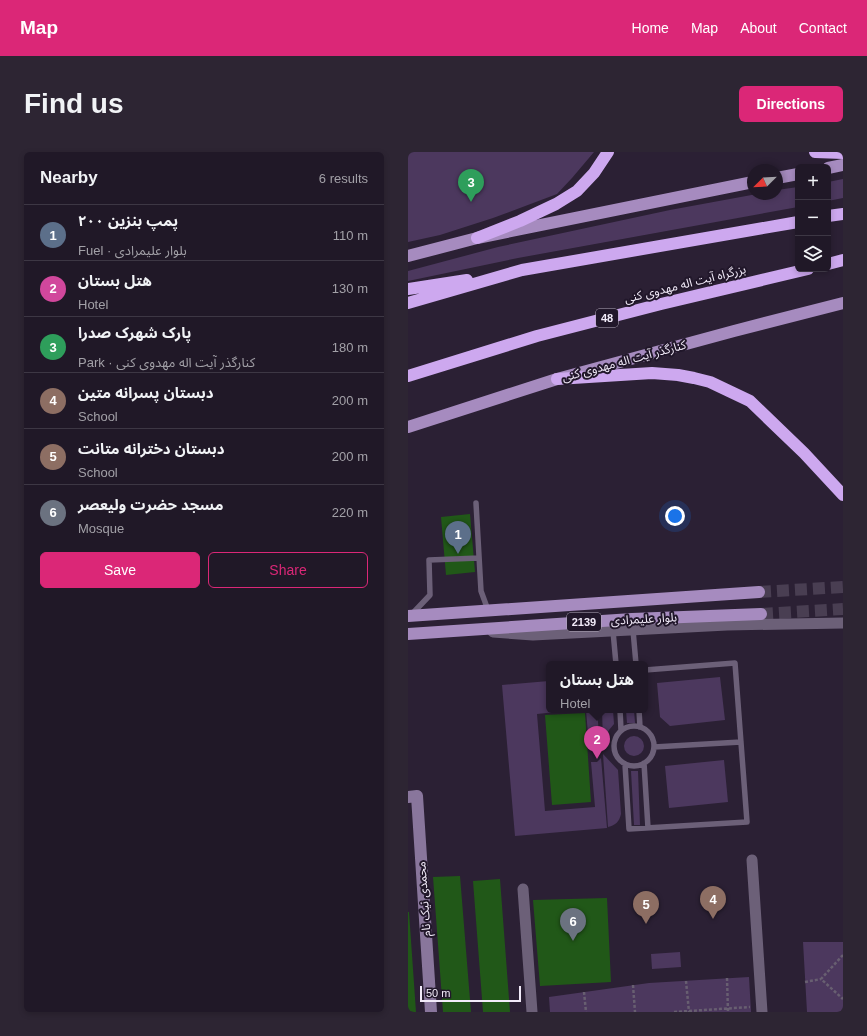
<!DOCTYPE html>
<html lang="en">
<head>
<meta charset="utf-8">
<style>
	body { margin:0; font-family:Helvetica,"Noto Sans Arabic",sans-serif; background:#2d2533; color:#f1f3f6 }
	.controls { position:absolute; right:12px; top:12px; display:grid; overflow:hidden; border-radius:6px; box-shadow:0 2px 6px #0003 }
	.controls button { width:36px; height:36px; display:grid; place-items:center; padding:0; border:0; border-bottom:1px solid #3d3744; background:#201827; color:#f1f3f6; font:20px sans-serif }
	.compass { position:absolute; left:339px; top:12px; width:36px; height:36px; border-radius:50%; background:#201827; box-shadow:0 2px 6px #0003; rotate:246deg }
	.scale { position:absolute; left:12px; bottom:10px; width:101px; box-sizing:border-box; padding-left:4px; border:2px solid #f2ebf9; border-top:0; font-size:11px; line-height:14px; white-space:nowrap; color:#f2ebf9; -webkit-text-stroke:3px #21172a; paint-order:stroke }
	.you { position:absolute; left:267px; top:364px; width:14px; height:14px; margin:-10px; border:3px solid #fff; border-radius:50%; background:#1a73e8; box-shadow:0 0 0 6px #1a73e833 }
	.badge { display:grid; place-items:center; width:26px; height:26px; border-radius:50%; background:#db2777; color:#fff; font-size:13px; font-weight:700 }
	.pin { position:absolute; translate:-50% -33px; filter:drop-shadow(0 1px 2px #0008) }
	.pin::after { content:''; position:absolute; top:21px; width:14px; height:12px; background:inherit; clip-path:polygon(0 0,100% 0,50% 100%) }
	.popup { position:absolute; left:138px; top:509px; width:102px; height:52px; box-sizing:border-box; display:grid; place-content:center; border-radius:6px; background:#201827; filter:drop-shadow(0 1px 3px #0005); font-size:13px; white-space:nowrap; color:#a2a0a7 }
	.popup b { font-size:15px; color:#f1f3f6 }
	.popup::after { content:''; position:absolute; left:50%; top:100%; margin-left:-8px; border:8px solid transparent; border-top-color:#201827 }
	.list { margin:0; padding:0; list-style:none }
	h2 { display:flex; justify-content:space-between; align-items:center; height:52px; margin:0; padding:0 16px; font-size:17px }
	h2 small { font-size:13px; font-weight:400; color:#a2a0a7 }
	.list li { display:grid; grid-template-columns:26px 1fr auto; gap:12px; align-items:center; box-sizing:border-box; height:56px; padding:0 16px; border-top:1px solid #3d3744 }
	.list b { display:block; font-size:15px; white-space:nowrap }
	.list p { margin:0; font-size:13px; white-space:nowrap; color:#a2a0a7 }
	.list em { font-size:13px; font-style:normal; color:#a2a0a7 }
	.actions { display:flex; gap:8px; padding:12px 16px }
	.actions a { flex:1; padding:9px 0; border:1px solid #db2777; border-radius:6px; text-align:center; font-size:14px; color:#db2777 }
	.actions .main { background:#db2777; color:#fff }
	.icon { flex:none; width:22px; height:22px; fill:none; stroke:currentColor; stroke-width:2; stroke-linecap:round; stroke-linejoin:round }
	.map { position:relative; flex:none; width:435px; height:860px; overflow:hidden; border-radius:6px }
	header { display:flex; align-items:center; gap:24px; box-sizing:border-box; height:56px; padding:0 20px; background:#db2777; color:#fff }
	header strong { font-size:19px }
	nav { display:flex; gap:22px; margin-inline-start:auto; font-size:14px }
	.intro { display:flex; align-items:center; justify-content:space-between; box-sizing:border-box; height:96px; padding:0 24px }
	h1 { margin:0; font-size:28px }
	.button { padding:10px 18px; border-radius:6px; background:#db2777; color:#fff; font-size:14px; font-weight:700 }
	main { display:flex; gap:24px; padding:0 24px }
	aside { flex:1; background:#201827; border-radius:6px; box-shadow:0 2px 6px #0003 }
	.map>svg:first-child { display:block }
</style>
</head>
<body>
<header>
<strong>Map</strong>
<nav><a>Home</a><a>Map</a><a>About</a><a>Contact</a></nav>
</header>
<div class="intro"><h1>Find us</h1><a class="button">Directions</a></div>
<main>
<aside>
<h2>Nearby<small>6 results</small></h2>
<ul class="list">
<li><span class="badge" style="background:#5c6f8a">1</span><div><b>پمپ بنزین ۲۰۰</b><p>Fuel · بلوار علیمرادی</p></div><em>110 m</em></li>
<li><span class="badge" style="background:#d1479c">2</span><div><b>هتل بستان</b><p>Hotel</p></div><em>130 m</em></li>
<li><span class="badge" style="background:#2e9e5b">3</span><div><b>پارک شهرک صدرا</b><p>Park · کنارگذر آیت اله مهدوی کنی</p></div><em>180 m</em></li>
<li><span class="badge" style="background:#8d6e63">4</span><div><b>دبستان پسرانه متین</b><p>School</p></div><em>200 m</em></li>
<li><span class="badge" style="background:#8d6e63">5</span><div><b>دبستان دخترانه متانت</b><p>School</p></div><em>200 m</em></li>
<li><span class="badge" style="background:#6b7280">6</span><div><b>مسجد حضرت ولیعصر</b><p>Mosque</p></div><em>220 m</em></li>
</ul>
<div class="actions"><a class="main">Save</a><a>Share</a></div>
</aside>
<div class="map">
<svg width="435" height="860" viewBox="0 0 435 860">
	<rect width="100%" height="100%" fill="#2b2034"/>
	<path fill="#4c385e" d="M0 0H186L164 26 149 42 85 66 32 83 0 90Z
		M435 27V46L420 49V30Z
		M390 35V55L110 106 0 129V119L90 95 262 58 349 42H369V38Z
		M312 525 317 568 262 574 252 565 249 531Z
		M141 529V558H167L129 562 137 659 187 655 183 610H189L193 606 199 676 107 684 94 533Z
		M178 558H189L192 594H181Z
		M194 558H205L206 572 201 578 195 590Z
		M218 558H226L227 571H219Z
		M216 594a10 10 0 1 1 20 0a10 10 0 1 1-20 0Z
		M195 602 210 618 213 662C211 670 208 673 200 675Z
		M316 608 320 650 261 656 257 614Z
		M223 619H230L232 673H226Z
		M395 790H435V860H399Z
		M272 800 273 815 244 817 243 802Z
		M341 825 343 860H142L141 845 241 831Z"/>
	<path fill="#215818" d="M62 362 67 420 38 423 33 365Z
		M177 561 183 650 144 653 137 563Z
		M52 724 63 860H35L25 725Z
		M92 727 102 860H75L65 729Z
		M199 746 203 830 132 834 125 748Z
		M0 760H1L8 860H0Z"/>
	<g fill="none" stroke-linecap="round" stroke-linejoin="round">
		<path stroke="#493e52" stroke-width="12" stroke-dasharray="12 6" stroke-linecap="butt" d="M351 440 435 435
			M353 462 435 457"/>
		<path stroke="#685f71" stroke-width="2.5" stroke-dasharray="3 2" stroke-linecap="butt" d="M435 803 413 827 435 847
			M319 826 320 860
			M278 829 281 860
			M397 830 413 827
			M225 833 227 860
			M176 840 178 860
			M266 860 342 855"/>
		<path stroke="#6c6078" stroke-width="5.5" d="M68 351 73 439 80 458
			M4 462 22 443 21 408 71 406
			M225 478 228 512
			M205 479 208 512
			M212 558 213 578
			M231 558 232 575
			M206 594a20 20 0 1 1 40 0a20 20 0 1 1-40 0Z
			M246 595 333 590
			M236 611 240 676
			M217 612 221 677 339 670 327 511 237 518"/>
		<path stroke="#6c6078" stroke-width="11" d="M85 480 125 483 319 473 435 471
			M344 708 354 860
			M115 737 124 860"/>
		<path stroke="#89769c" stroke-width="12" d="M0 645 9 644 23 860"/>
		<path stroke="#a68bbf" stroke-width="12" d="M420 16 435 13
			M369 26 390 22
			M0 104 69 86 345 30
			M0 275 149 227 326 179 435 151
			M0 464 351 440
			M0 482 224 467 353 462"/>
		<path stroke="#cda8ef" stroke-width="12" d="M407 0 435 1
			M420 64 435 62
			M69 86 112 69 148 52 169 39 186 21 200 0
			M420 112 435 108
			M0 137 59 128
			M0 151 114 118 390 70
			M0 224 129 184 253 152 400 117
			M149 227 244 221 270 223 286 226 302 230 342 249 396 301 435 343"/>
	</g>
	<g text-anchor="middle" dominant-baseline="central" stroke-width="4" stroke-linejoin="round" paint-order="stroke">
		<g fill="#21172a" stroke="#b3abbb" stroke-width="1">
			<rect x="188" y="157" width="22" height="18" rx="3"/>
			<rect x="159" y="461" width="34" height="18" rx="3"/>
		</g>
		<g font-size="11" font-weight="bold" fill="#f2ebf9">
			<text x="199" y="166">48</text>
			<text x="176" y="470">2139</text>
		</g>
		<g font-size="12" fill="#f2ebf9" stroke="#21172a">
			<text transform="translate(277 132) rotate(-14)">بزرگراه آیت اله مهدوی کنی</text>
			<text transform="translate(216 209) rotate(-15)">کنارگذر آیت اله مهدوی کنی</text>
			<text transform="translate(236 467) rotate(-3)">بلوار علیمرادی</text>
			<text transform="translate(16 747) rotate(-94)">محمدی نیک نام</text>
		</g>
	</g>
</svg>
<div class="controls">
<button>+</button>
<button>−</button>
<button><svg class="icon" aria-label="layers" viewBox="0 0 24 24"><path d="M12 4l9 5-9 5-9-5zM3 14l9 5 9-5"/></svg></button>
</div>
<svg class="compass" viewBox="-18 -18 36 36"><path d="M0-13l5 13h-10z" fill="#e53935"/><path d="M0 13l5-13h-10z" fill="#a2a0a7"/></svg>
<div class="scale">50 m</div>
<div class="you"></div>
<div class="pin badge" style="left:50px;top:402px;background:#5c6f8a">1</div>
<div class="pin badge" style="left:189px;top:607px;background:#d1479c">2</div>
<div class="popup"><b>هتل بستان</b>Hotel</div>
<div class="pin badge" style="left:63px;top:50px;background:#2e9e5b">3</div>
<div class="pin badge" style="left:305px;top:767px;background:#8d6e63">4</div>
<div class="pin badge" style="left:238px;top:772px;background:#8d6e63">5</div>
<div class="pin badge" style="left:165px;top:789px;background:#6b7280">6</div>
</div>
</main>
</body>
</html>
